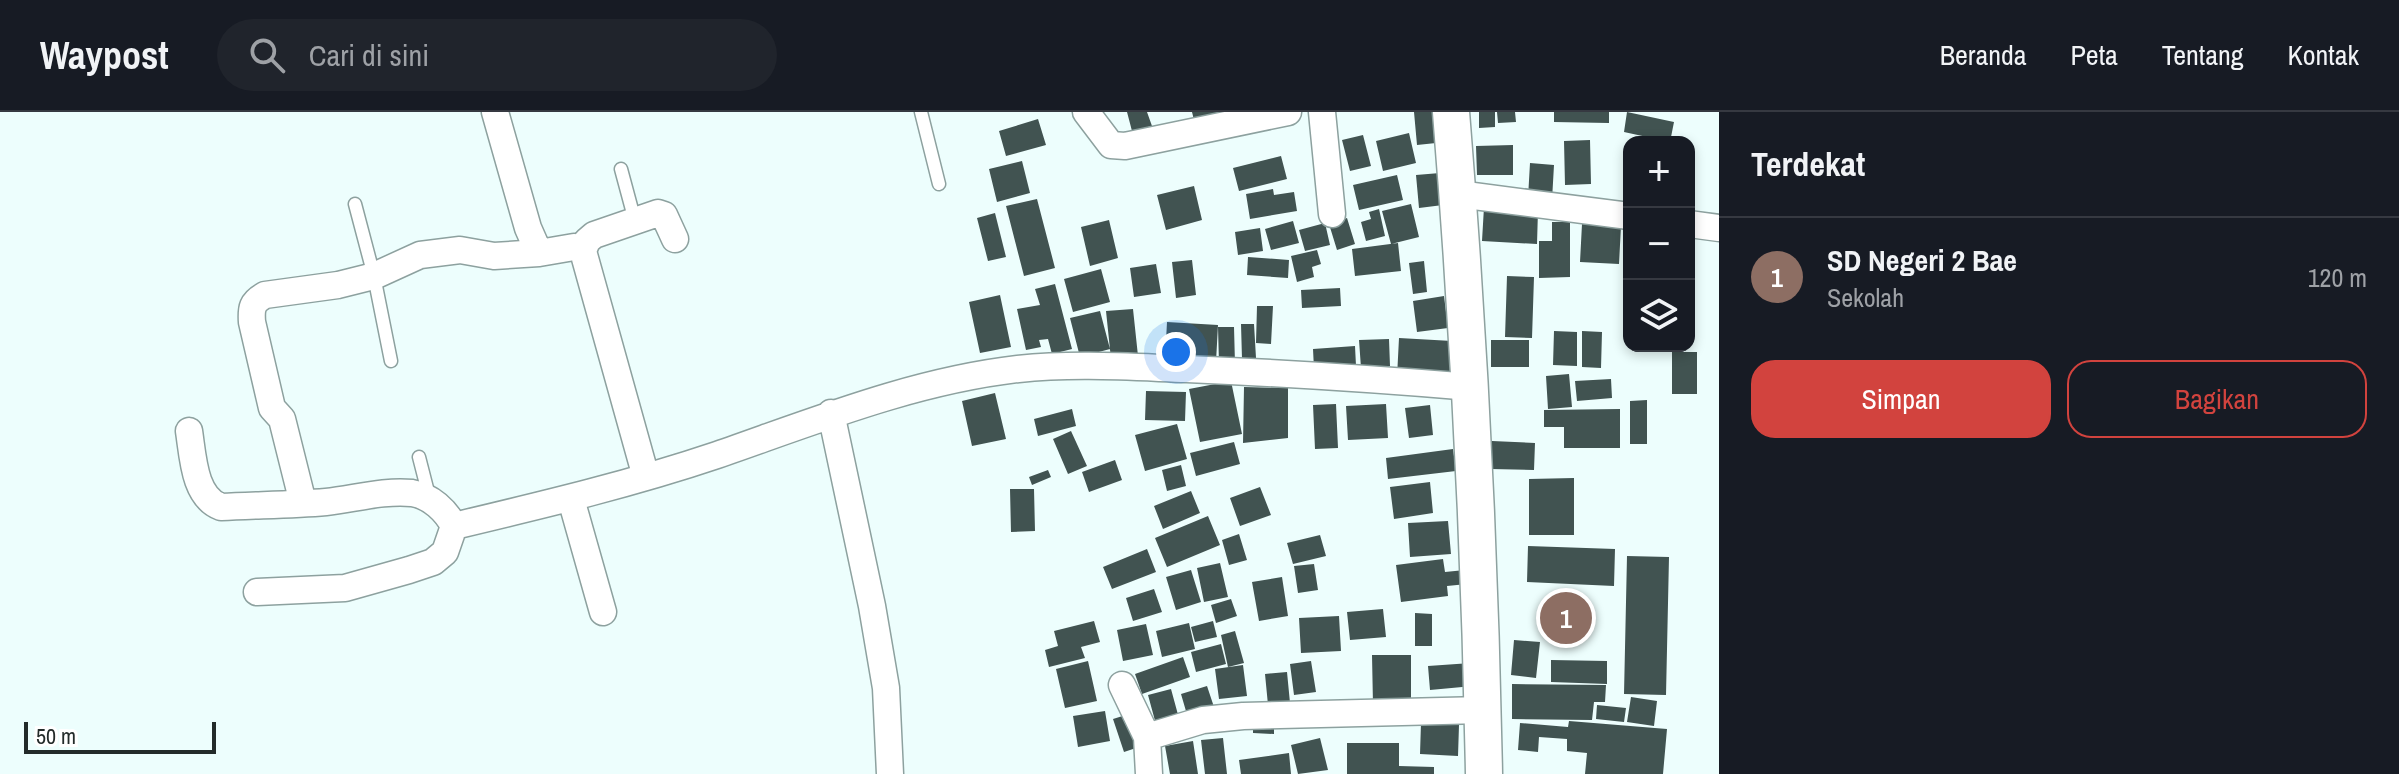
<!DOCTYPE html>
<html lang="id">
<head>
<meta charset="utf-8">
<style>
	body { margin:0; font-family:"Archivo Narrow",sans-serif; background:#20242c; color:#f1f3f6 }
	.controls { position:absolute; right:24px; top:24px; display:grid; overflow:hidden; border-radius:16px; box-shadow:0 4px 12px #0003 }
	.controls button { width:72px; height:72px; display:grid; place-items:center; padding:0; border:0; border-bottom:2px solid #363941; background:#171b24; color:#f1f3f6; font:40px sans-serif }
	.scale { position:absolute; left:24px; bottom:20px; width:192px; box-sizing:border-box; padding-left:8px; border:4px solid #232b2a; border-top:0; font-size:22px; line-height:28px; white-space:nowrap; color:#232b2a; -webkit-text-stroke:6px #fff; paint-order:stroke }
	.you { position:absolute; left:1176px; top:240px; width:28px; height:28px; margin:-20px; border:6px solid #fff; border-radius:50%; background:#1a73e8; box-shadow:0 0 0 12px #1a73e833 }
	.badge { display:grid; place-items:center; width:52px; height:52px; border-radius:50%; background:#d2433e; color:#fff; font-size:26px; font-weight:700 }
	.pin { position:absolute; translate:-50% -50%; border:4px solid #fff; box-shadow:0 2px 8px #0006 }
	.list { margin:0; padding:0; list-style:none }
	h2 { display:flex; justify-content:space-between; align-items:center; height:104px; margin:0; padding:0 32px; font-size:34px }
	h2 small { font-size:26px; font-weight:400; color:#9ea1a6 }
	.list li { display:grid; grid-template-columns:52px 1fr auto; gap:24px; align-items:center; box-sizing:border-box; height:120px; padding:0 32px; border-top:2px solid #363941 }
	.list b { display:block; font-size:30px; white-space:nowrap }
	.list p { margin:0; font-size:26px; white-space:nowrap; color:#9ea1a6 }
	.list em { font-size:26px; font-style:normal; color:#9ea1a6 }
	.actions { display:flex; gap:16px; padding:24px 32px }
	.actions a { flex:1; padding:18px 0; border:2px solid #d2433e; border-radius:24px; text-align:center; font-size:28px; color:#d2433e }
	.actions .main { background:#d2433e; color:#fff }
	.icon { flex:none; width:44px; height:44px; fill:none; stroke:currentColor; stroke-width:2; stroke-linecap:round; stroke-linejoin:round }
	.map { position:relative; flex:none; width:1719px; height:662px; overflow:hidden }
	header { display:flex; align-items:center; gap:48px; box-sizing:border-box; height:112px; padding:0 40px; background:#171b24; border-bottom:2px solid #363941 }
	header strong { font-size:38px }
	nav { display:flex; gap:44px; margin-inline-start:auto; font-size:28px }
	.search { width:560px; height:72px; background:#20242c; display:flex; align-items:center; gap:20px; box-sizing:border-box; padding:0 28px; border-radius:44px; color:#9ea1a6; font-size:30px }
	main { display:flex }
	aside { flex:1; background:#171b24 }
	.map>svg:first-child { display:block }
</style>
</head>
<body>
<header>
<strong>Waypost</strong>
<div class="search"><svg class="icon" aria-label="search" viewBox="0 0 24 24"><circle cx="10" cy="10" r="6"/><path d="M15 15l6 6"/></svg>Cari di sini</div>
<nav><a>Beranda</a><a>Peta</a><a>Tentang</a><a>Kontak</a></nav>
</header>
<main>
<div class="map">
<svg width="1719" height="662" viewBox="0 0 1719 662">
	<rect width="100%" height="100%" fill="#edfefd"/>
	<path fill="#415351" d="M1127 0H1147L1152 14 1132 19Z
		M1192 0H1217L1218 5 1195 12Z
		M1414 0H1433L1436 31 1417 33Z
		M1479 0H1495V15L1479 16Z
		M1497 0H1515L1516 10 1498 11Z
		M1554 0H1609V11L1554 10Z
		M1627 0 1674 10 1670 30 1624 20Z
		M1038 7 1046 33 1006 44 999 19Z
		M1409 21 1416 51 1383 59 1376 29Z
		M1363 23 1371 54 1350 59 1342 28Z
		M1590 28 1591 72 1565 73 1564 29Z
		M1513 33V63H1477L1476 34Z
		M1281 44 1287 67 1239 79 1233 56Z
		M1022 49 1030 81 997 90 989 57Z
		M1530 51 1554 53 1552 88 1528 86Z
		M1440 61 1443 93 1419 96 1416 63Z
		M1397 63 1403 88 1359 98 1353 73Z
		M1194 74 1202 108 1166 118 1157 83Z
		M1273 77 1274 83 1294 80 1297 99 1250 107 1246 82Z
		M1037 87 1055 156 1024 164 1006 94Z
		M1411 92 1419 125 1391 132 1382 99Z
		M1484 95 1538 98 1537 132 1482 129Z
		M1379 97 1385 124 1366 129 1361 110 1371 107 1369 100Z
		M995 101 1006 145 988 149 977 106Z
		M1347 106 1355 132 1337 138 1329 112Z
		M1109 108 1118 146 1090 154 1081 115Z
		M1293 109 1299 131 1271 138 1265 117Z
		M1552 110H1570V165L1539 166V129H1552Z
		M1325 111 1330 133 1305 139 1299 118Z
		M1582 112 1621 114 1619 152 1580 150Z
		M1260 116 1263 139 1238 143 1235 120Z
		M1398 131 1401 159 1355 164 1352 137Z
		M1317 138 1321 152 1312 155 1314 165 1297 170 1291 144Z
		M1248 145 1289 148 1288 166 1247 163Z
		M1192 148 1196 183 1176 186 1172 150Z
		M1424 149 1427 180 1413 182 1409 151Z
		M1156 152 1161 181 1134 185 1130 156Z
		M1101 157 1110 190 1073 200 1064 167Z
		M1507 164 1534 165 1532 226 1505 225Z
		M1055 172 1072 237 1052 242 1048 227 1039 228 1041 235 1026 238 1017 197 1040 193 1035 177Z
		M1340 176 1341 194 1302 196 1301 178Z
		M1000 183 1011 235 980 241 969 190Z
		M1444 184 1448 216 1417 220 1413 189Z
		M1257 194H1273L1271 232 1256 231Z
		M1133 197 1138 244 1111 247 1106 199Z
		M1100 199 1110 237 1080 245 1070 206Z
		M1167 210 1218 213 1216 250 1165 247Z
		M1241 212H1254L1256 246 1242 247Z
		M1218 215H1234L1235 252H1219Z
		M1554 219 1577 220V254L1553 253Z
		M1582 219 1602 220 1601 256 1582 255Z
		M1399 226 1452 229 1450 268 1397 265Z
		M1389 227 1390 254 1361 256 1359 228Z
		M1491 228H1529V255H1491Z
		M1355 234 1356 254 1314 257 1313 237Z
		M1672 240H1697V282H1672Z
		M1569 262 1572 295 1548 297 1546 264Z
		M1611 267 1612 286 1577 289 1575 269Z
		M1231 269 1242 322 1200 330 1189 277Z
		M1244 275 1288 276V326L1243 331Z
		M1146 279 1186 280 1185 309 1145 308Z
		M995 281 1006 327 972 334 962 289Z
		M1647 288V332H1630V289Z
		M1336 292 1338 336 1315 337 1313 293Z
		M1386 292 1388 326 1348 328 1346 294Z
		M1430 293 1433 323 1409 326 1405 296Z
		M1072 297 1076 314 1038 324 1034 307Z
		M1620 297V336H1564V315H1544V298Z
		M1177 312 1187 347 1145 359 1135 323Z
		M1071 319 1087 354 1068 362 1053 327Z
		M1492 329 1535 331 1534 358 1491 357Z
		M1234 330 1240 352 1196 364 1190 341Z
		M1453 337 1456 359 1388 367 1386 346Z
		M1115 348 1122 368 1089 380 1082 360Z
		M1181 353 1186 374 1167 379 1162 358Z
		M1048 358 1051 365 1032 373 1029 365Z
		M1574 366V423H1529V367Z
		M1430 370 1433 401 1394 407 1390 375Z
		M1260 375 1271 403 1240 414 1230 386Z
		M1010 377H1034L1035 419 1011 420Z
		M1191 379 1200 401 1163 417 1154 394Z
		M1208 404 1220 433 1167 455 1155 426Z
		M1448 409 1451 442 1410 445 1408 411Z
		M1239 422 1247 448 1229 453 1222 428Z
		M1320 423 1326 444 1293 452 1287 431Z
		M1528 434 1615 437 1614 474 1527 470Z
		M1147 437 1156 460 1112 477 1103 455Z
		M1627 444 1669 445 1666 583 1624 582Z
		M1443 447 1445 460 1465 458 1467 472 1447 474 1448 484 1401 490 1396 453Z
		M1220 451 1228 485 1204 490 1197 456Z
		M1314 452 1318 478 1298 481 1294 454Z
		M1191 458 1201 490 1176 498 1166 465Z
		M1282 465 1288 504 1259 509 1252 470Z
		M1154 477 1162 500 1133 509 1126 486Z
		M1231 487 1237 504 1216 511 1211 493Z
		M1383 497 1386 525 1350 528 1347 500Z
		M1415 501 1432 502V534H1415Z
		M1339 504 1341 539 1301 541 1299 506Z
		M1094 509 1100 530 1081 535 1085 546 1049 555 1045 538 1058 534 1054 519Z
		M1213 509 1217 525 1195 530 1191 515Z
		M1189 511 1195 537 1162 545 1156 519Z
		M1146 512 1153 543 1123 549 1117 518Z
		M1235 519 1244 551 1228 555 1221 523Z
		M1514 528 1540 530 1536 566 1511 563Z
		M1221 532 1226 552 1196 560 1191 540Z
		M1372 543H1411V592L1373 593Z
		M1183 545 1190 565 1142 582 1135 562Z
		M1551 548 1607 549V572L1551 570Z
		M1088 549 1097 589 1065 596 1056 557Z
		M1311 549 1316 580 1294 583 1290 552Z
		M1471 551 1473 574 1430 578 1428 554Z
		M1243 553 1247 584 1219 587 1215 557Z
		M1287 560 1290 591 1268 593 1265 562Z
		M1512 572 1606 573 1605 590H1594L1592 608 1512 607Z
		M1207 574 1215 598 1188 606 1181 582Z
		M1171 577 1180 610 1157 616 1148 583Z
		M1631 585 1657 589 1654 614 1627 610Z
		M1597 593 1626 596 1624 610 1596 607Z
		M1105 599 1110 629 1078 635 1073 604Z
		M1129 602 1139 635 1124 640 1113 607Z
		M1253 606H1274V622L1253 621Z
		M1569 609 1667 617 1663 662H1585L1587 641 1567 639V627L1539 625 1538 640 1518 638 1520 611 1568 615Z
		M1421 611 1459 613 1458 644 1420 642Z
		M1223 626 1227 662H1205L1201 628Z
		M1320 626 1328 658 1298 662 1291 633Z
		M1193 629 1198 662H1170L1165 634Z
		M1347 631H1399V654L1434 655V662H1347Z
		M1289 641 1291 662H1241L1239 648Z"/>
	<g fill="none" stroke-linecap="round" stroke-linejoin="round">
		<defs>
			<path id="lane" d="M921 0 939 72
				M621 57 635 109
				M355 92 374 164 391 249
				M419 345 429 384"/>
			<path id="street" d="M495 0 528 116 539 141 574 135 583 139 646 365
				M1086 0 1111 33 1125 34 1288 0
				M1322 0 1332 102
				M1458 82 1629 104
				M1689 112 1719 116
				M583 139 587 129 594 123 658 101 664 103 675 127
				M831 301 872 494 886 576 890 662
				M189 319C193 345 194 385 221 395 256 393 291 393 326 390 354 387 384 378 412 381 431 384 446 399 454 414 542 393 631 372 717 343 815 309 914 269 1018 257 1075 251 1131 255 1187 257 1282 261 1376 267 1471 275
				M571 387 603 500
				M303 391 282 307 272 296 252 210C251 196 252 190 265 183L338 173 374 164 420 143 460 138 494 144 539 141
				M257 480 345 476 409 458 433 450 445 440 454 414
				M1122 573 1147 625 1149 662
				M1147 625 1203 608 1243 604 1483 598"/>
			<path id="secondary" d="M1451 0C1469 221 1480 441 1484 662"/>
		</defs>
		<use href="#lane" stroke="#8da19f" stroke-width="15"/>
		<use href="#street" stroke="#8da19f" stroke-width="29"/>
		<use href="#secondary" stroke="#8da19f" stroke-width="39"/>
		<use href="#lane" stroke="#fff" stroke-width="12"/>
		<use href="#street" stroke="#fff" stroke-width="26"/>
		<use href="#secondary" stroke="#fff" stroke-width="36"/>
	</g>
</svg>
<div class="controls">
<button>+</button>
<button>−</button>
<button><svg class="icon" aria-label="layers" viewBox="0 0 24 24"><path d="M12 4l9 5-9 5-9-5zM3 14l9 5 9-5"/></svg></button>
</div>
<div class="scale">50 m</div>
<div class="you"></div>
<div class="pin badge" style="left:1566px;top:506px;background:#8d6e63">1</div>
</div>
<aside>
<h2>Terdekat<small></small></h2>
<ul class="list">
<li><span class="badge" style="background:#8d6e63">1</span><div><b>SD Negeri 2 Bae</b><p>Sekolah</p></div><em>120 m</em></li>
</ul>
<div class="actions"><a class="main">Simpan</a><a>Bagikan</a></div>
</aside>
</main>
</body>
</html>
